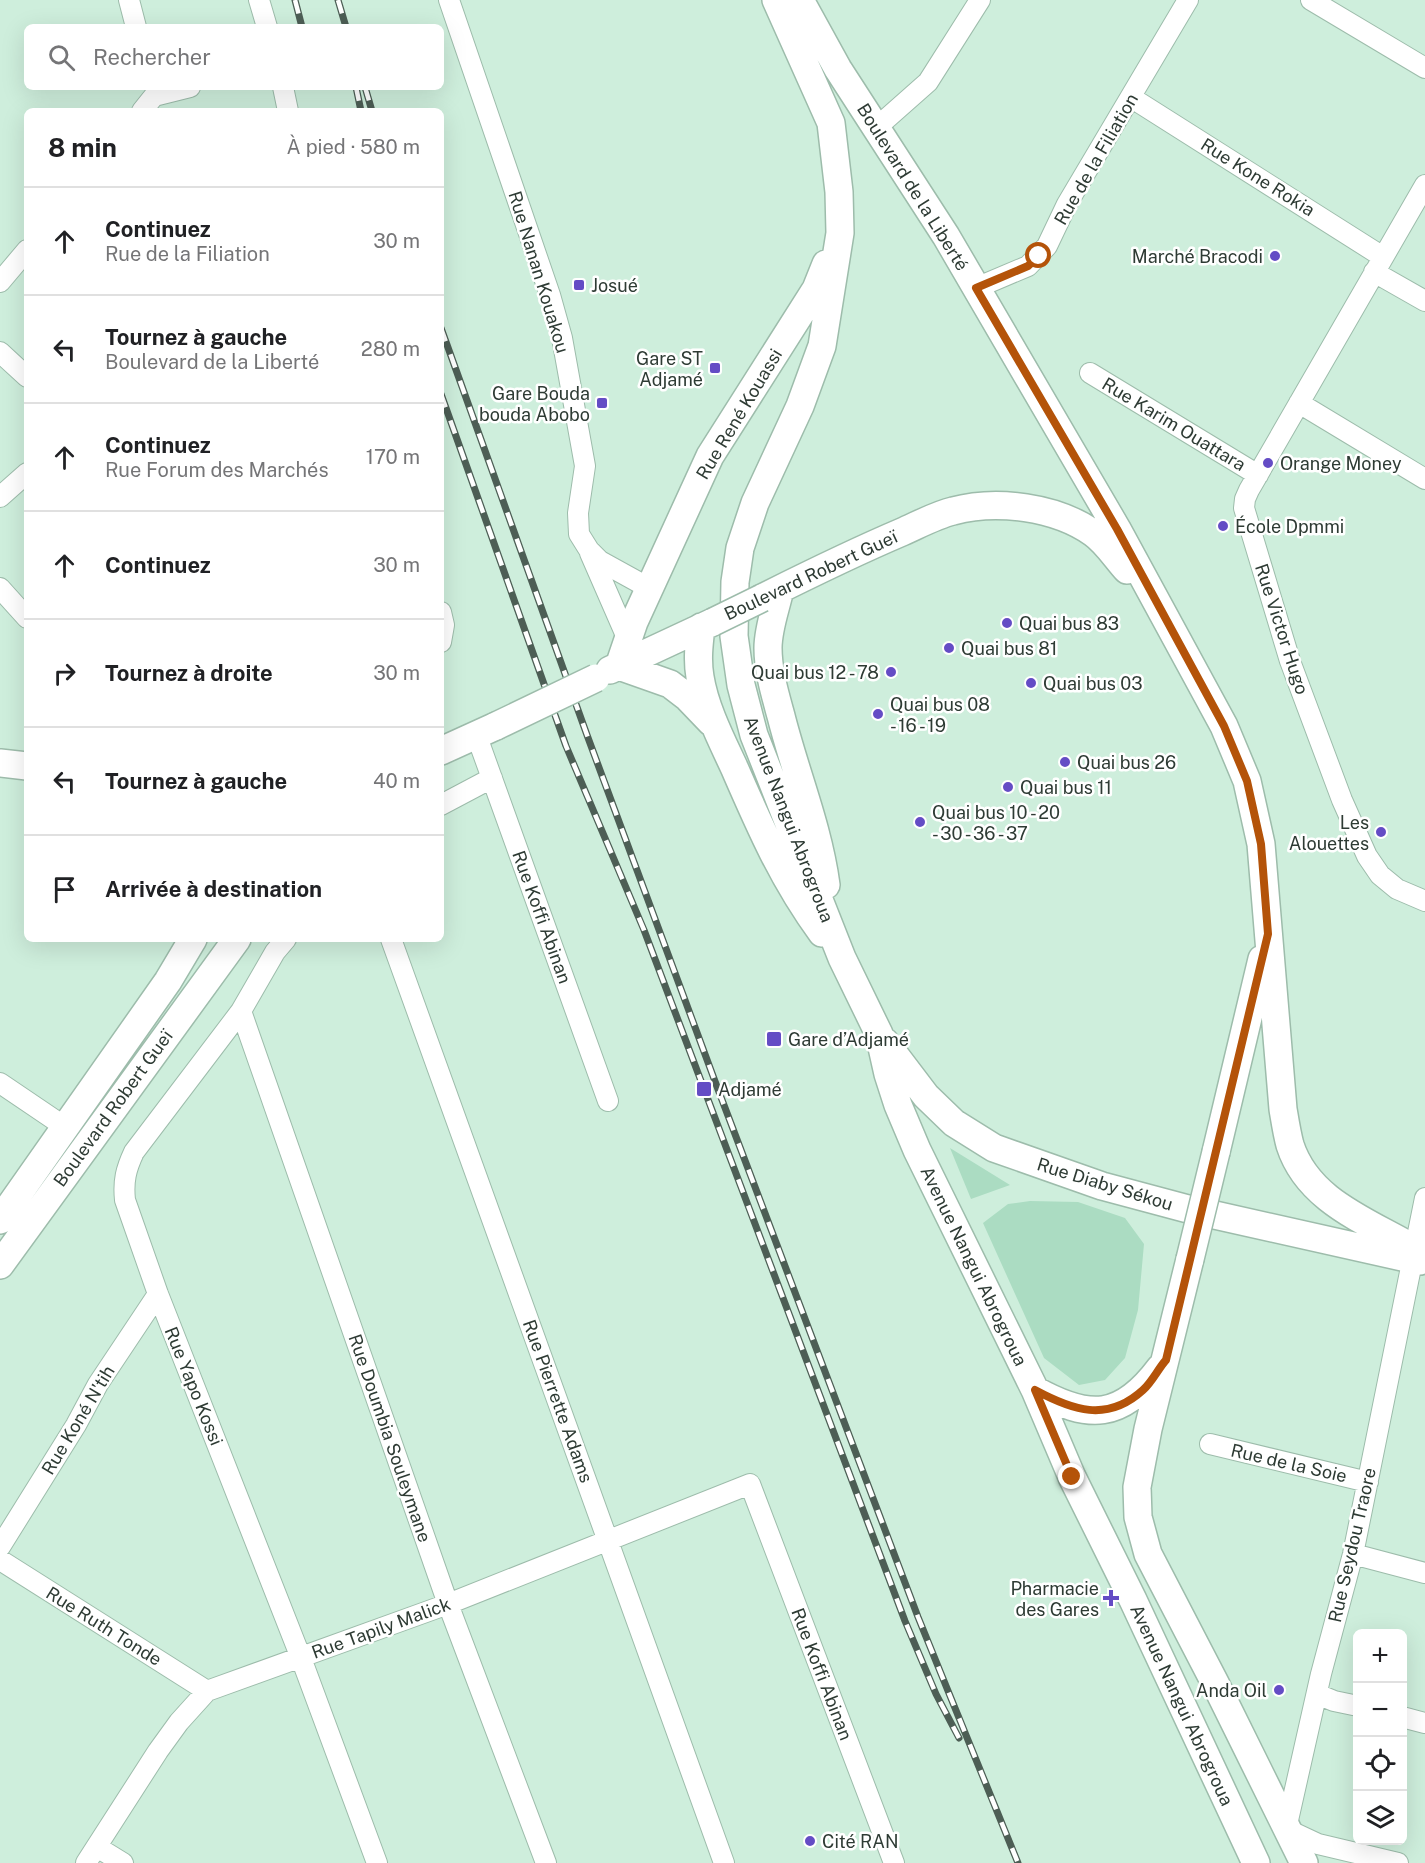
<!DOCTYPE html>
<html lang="fr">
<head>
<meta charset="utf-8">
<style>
	body { margin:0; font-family:"Public Sans",sans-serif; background:#f2f2f2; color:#202124 }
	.controls { position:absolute; right:18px; bottom:18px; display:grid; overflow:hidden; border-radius:9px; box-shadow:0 6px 24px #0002 }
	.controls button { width:54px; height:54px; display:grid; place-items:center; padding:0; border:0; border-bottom:2px solid #e0e0e0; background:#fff; color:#202124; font:30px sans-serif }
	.stop { position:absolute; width:18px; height:18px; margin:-14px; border:4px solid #b45309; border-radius:50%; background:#fff }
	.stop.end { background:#b45309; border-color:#fff; box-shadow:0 2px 6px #0008 }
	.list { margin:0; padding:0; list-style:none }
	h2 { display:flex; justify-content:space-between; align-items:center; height:78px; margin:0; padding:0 24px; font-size:26px }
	h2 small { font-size:20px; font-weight:400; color:#757577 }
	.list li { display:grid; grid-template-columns:39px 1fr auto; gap:18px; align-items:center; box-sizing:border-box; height:108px; padding:0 24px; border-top:2px solid #e0e0e0 }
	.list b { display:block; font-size:22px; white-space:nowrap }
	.list p { margin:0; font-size:20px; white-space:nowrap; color:#757577 }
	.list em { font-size:20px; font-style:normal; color:#757577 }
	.icon { flex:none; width:33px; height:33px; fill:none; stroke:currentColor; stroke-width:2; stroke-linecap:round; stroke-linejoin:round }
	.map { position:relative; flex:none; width:1425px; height:1863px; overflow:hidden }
	.search { position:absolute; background:#fff; box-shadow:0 6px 24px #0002; left:24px; top:24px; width:420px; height:66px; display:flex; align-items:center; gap:15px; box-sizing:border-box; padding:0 21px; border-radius:9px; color:#757577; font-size:22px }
	.panel { position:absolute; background:#fff; box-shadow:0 6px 24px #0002; left:24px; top:108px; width:420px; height:834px; border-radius:9px }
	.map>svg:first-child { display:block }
</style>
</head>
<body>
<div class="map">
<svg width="1425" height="1863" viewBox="0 0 1425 1863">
	<rect width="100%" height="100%" fill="#ceeedc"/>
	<path fill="#abdcc2" d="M950 1148 1010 1185 971 1199Z
		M1030 1201 1078 1202 1125 1218 1144 1244 1138 1310 1125 1358 1105 1380 1079 1385 1044 1358 983 1223 1008 1204Z"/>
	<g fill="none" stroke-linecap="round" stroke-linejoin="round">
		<defs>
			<path id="street" d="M129 0 136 27
				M259 0 267 27
				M449 0 550 295 562 338 585 466 578 513 579 534 589 550 600 561 649 588
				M1311 0 1425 68
				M283 87 288 111
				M1132 98 1383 257
				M142 111 154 96 190 87
				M876 128 928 82 980 0
				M1425 185 1249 490 1245 499 1244 508 1290 661 1342 800 1367 856 1380 875 1397 889 1425 901
				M1374 272 1425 301
				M0 282 27 250
				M976 288 1028 266 1047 246 1067 204 1188 0
				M0 352 27 377
				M1090 373 1258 475
				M1299 403 1425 479
				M0 497 27 473
				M590 553 628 640
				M0 588 27 618
				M441 612 444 625 441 642
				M476 734 608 1101
				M441 805 492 778
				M286 939 275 952 241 1011 134 1152C126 1169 123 1181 125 1200L158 1294 301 1658 377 1863
				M391 939 724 1863
				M241 1011 448 1604 546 1863
				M0 1083 65 1127
				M1210 1444 1368 1482
				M0 1547 76 1425 98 1384 158 1294
				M1353 1554 1425 1573
				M0 1560 207 1691
				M1317 1694 1334 1701 1358 1706
				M1402 1717 1425 1723
				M97 1847 123 1863
				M86 1863 158 1751 179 1722 207 1691 448 1604 750 1484 894 1863
				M1398 1863 1318 1844 1286 1829 1321 1674 1353 1554 1425 1198"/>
			<path id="secondary" d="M776 0 831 123 839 192 840 233 822 346 800 406 755 503 740 548 735 582 734 636 741 685 754 735 842 958 879 1034 888 1074 898 1105 917 1150 1035 1390 1072 1477 1133 1600 1256 1863
				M800 0 838 69 946 236 1117 529 1224 726 1247 781 1261 844 1283 1109C1285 1121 1287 1134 1290 1145 1308 1201 1367 1221 1413 1248L1425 1250
				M780 589C776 608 768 628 768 648 768 671 775 694 781 716 795 772 818 826 826 885
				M762 598C808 575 855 552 902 532 918 525 936 515 953 511 997 499 1056 507 1093 533 1106 542 1116 558 1127 570
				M701 627C699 644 697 660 700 677 705 708 721 739 734 767 760 827 783 880 822 933
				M619 666 634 622 710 456 816 289 826 264
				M619 666 670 684 687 697 711 722
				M610 670 713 622
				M441 751 496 726
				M0 763 27 766
				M885 1042 926 1096 954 1123 994 1148 1102 1186 1188 1209 1420 1261
				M1216 1152 1262 959
				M0 1220 168 981 193 939
				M1190 1259 1148 1429 1137 1487 1138 1517 1148 1554 1215 1683 1304 1863
				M0 1265 237 939
				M1035 1390C1089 1420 1121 1420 1160 1368"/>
		</defs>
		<use href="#street" stroke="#9dbcab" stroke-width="22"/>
		<use href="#secondary" stroke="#9dbcab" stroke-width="30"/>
		<use href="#street" stroke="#fff" stroke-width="20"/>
		<use href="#secondary" stroke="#fff" stroke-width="27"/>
		<defs>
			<path id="rail" d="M295 0 302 27
				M338 0 346 27
				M356 87 361 111
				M365 87 372 111
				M441 328 587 735 716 1084 918 1617 1018 1863
				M441 394 566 746 644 930 905 1621 936 1694 959 1738"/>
		</defs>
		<use href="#rail" stroke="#4d5e55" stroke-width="7"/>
		<use href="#rail" stroke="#fff" stroke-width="4.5" stroke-dasharray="14" stroke-linecap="butt"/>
		<defs>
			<path id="secondary-bridge" d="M713 622 762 598
				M496 726 596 678
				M1190 1259 1216 1152"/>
		</defs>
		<use href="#secondary-bridge" stroke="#9dbcab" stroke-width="30" stroke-linecap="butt"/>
		<use href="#secondary-bridge" stroke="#fff" stroke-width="27"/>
	</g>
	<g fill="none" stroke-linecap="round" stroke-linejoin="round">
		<path stroke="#b45309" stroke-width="8" d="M1039 256 1028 266 976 288 1117 529 1224 726 1247 781 1261 844 1268 934 1166 1360C1158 1369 1152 1382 1143 1390 1107 1423 1072 1410 1035 1390L1072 1477"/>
	</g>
	<g fill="#644cc5" stroke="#fff" stroke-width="2">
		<circle cx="1275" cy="256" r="6"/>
		<rect x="573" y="279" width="12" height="12" rx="3"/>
		<rect x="709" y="362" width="12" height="12" rx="3"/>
		<rect x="596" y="397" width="12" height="12" rx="3"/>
		<circle cx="1268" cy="463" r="6"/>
		<circle cx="1223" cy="526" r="6"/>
		<circle cx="1007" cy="623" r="6"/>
		<circle cx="949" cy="648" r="6"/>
		<circle cx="891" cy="672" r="6"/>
		<circle cx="1031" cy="683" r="6"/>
		<circle cx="878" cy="714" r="6"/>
		<circle cx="1065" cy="762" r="6"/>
		<circle cx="1008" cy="787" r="6"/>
		<circle cx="920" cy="822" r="6"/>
		<circle cx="1381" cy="832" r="6"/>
		<rect x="766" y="1031" width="16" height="16" rx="3"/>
		<rect x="696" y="1081" width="16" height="16" rx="3"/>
		<path d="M1108 1589h6v6h6v6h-6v6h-6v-6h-6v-6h6z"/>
		<circle cx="1279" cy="1690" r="6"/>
		<circle cx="810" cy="1841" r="6"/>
	</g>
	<g text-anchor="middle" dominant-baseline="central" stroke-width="5" stroke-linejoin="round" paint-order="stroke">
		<g font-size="18" fill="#2e3b34" stroke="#fff">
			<text transform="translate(1096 159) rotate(-60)">Rue de la Filiation</text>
			<text transform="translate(1258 177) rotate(32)">Rue Kone Rokia</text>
			<text transform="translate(913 187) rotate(58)">Boulevard de la Liberté</text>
			<text transform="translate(539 272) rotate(73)">Rue Nanan Kouakou</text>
			<text transform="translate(739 414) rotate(-59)">Rue René Kouassi</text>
			<text transform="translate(1174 424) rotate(31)">Rue Karim Ouattara</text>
			<text transform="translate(811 575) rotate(-25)">Boulevard Robert Gueï</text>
			<text transform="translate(1282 629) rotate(72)">Rue Victor Hugo</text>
			<text transform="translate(789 819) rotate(69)">Avenue Nangui Abrogroua</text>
			<text transform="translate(542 917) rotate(70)">Rue Koffi Abinan</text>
			<text transform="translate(113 1108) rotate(-54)">Boulevard Robert Gueï</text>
			<text transform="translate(1105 1184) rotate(17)">Rue Diaby Sékou</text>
			<text transform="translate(974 1266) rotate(64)">Avenue Nangui Abrogroua</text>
			<text transform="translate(194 1386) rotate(68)">Rue Yapo Kossi</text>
			<text transform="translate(558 1401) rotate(70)">Rue Pierrette Adams</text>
			<text transform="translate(78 1420) rotate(-59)">Rue Koné N'tih</text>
			<text transform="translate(390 1438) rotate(71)">Rue Doumbia Souleymane</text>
			<text transform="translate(1289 1463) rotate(13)">Rue de la Soie</text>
			<text transform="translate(1352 1545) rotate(-77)">Rue Seydou Traore</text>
			<text transform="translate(104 1626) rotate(32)">Rue Ruth Tonde</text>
			<text transform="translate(381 1628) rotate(-20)">Rue Tapily Malick</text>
			<text transform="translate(822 1674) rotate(69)">Rue Koffi Abinan</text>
			<text transform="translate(1182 1705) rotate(65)">Avenue Nangui Abrogroua</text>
		</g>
		<g font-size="18" fill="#2e3b34" stroke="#fff" text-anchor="start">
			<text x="1263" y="256" text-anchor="end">Marché Bracodi</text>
			<text x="591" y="285">Josué</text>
			<text x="703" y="358" text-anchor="end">Gare ST<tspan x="703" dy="21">Adjamé</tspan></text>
			<text x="590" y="393" text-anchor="end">Gare Bouda<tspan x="590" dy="21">bouda Abobo</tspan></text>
			<text x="1280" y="463">Orange Money</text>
			<text x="1235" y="526">École Dpmmi</text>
			<text x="1019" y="623">Quai bus 83</text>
			<text x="961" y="648">Quai bus 81</text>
			<text x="879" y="672" text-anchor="end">Quai bus 12 - 78</text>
			<text x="1043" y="683">Quai bus 03</text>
			<text x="890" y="704">Quai bus 08<tspan x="890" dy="21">- 16 - 19</tspan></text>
			<text x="1077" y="762">Quai bus 26</text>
			<text x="1020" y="787">Quai bus 11</text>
			<text x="932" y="812">Quai bus 10 - 20<tspan x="932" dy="21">- 30 - 36 - 37</tspan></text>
			<text x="1369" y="822" text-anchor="end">Les<tspan x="1369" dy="21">Alouettes</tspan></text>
			<text x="788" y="1039">Gare d’Adjamé</text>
			<text x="718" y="1089">Adjamé</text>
			<text x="1099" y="1588" text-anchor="end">Pharmacie<tspan x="1099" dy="21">des Gares</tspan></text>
			<text x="1267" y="1690" text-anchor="end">Anda Oil</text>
			<text x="822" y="1841">Cité RAN</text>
		</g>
	</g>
</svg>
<div class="controls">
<button>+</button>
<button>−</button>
<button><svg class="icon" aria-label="locate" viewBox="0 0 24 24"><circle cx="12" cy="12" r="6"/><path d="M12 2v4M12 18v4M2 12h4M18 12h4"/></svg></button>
<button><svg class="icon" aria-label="layers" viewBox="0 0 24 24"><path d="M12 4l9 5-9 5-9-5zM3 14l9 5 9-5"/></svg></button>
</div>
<div class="stop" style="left:1039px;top:256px"></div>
<div class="stop end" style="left:1072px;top:1477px"></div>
<div class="search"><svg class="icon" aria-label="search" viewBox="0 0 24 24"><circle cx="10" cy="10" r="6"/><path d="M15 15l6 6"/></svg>Rechercher</div>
<section class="panel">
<h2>8 min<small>À pied · 580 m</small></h2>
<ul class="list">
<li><svg class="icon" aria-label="ahead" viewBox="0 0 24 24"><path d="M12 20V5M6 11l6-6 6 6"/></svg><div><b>Continuez</b><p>Rue de la Filiation</p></div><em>30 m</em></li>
<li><svg class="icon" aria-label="left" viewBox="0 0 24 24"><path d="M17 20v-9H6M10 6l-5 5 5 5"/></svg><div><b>Tournez à gauche</b><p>Boulevard de la Liberté</p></div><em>280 m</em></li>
<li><svg class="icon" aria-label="ahead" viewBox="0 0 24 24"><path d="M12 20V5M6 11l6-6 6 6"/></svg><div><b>Continuez</b><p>Rue Forum des Marchés</p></div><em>170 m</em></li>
<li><svg class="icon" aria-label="ahead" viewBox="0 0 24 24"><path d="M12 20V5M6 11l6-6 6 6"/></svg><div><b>Continuez</b></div><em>30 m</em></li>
<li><svg class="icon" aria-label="right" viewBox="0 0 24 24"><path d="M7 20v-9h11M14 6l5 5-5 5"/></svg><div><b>Tournez à droite</b></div><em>30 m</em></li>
<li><svg class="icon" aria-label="left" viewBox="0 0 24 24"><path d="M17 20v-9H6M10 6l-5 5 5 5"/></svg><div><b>Tournez à gauche</b></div><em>40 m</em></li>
<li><svg class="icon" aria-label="arrive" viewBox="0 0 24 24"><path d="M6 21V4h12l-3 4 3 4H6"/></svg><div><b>Arrivée à destination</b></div></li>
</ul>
</section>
</div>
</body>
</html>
